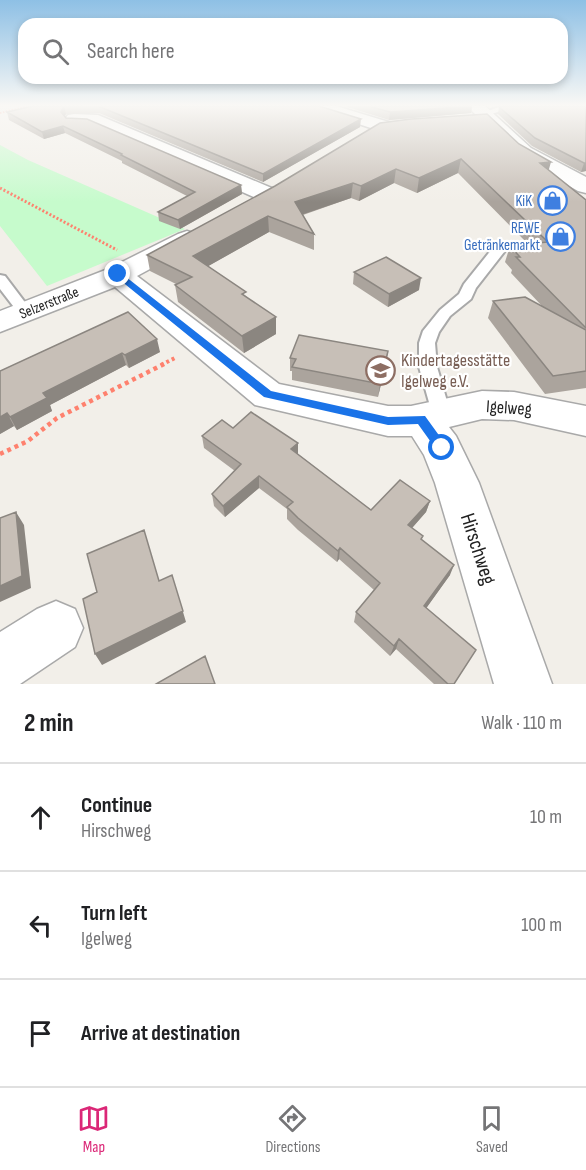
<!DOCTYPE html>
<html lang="en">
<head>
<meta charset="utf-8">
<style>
	body { margin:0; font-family:"Sofia Sans Condensed",sans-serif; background:#f6f6f6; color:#202124 }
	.stop { position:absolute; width:18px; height:18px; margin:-14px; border:4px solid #1a73e8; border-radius:50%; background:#fff }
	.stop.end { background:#1a73e8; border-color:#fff; box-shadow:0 2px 6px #0008 }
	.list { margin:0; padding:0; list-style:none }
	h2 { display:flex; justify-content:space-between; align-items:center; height:78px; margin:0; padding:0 24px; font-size:26px }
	h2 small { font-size:20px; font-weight:400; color:#757577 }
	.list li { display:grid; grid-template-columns:39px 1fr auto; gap:18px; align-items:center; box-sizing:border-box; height:108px; padding:0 24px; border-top:2px solid #e0e0e0 }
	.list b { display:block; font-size:22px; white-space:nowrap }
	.list p { margin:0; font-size:20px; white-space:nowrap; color:#757577 }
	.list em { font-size:20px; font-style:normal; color:#757577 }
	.icon { flex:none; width:33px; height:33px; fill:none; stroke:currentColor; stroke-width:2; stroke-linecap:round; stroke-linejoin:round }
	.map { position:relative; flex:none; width:586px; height:684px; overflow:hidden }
	.search { position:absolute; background:#fff; box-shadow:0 3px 9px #0003; left:18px; right:18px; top:18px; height:66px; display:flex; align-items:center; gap:15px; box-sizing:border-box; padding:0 21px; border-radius:18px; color:#757577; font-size:22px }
	.sheet { height:402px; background:#fff }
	nav { display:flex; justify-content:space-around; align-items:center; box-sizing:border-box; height:84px; border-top:2px solid #e0e0e0; background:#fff; font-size:16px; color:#757577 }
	nav a { display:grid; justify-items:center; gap:3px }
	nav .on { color:#db2777 }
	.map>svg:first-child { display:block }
</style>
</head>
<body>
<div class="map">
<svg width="586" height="684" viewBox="0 0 586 684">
	<rect width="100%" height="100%" fill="#f2efe9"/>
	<path fill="#c6fbcc" d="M0 145 28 160 185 229 47 286 0 226Z"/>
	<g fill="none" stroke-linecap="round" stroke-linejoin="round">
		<defs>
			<path id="service" d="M502 106H515L483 117 479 114Z
				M501 243 508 247 476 288 471 299 450 316 439 332 435 343 437 367 451 415 448 420 441 422 434 420 419 367V343L423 331 440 310 459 294 464 284 496 244Z
				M0 275 5 276 30 309 33 312 30 315H20L0 289Z"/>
			<path id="minor" d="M311 106H336L392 123 395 127 392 131H380L313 109Z
				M74 114 98 115 274 189 277 194 274 199 266 201 258 199 89 124 68 123 65 119 68 115Z
				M187 231 196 234 200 239 196 244 137 276 279 384 388 406H411L482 391 514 392 586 406V436L514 420 482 419 449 427 456 436 479 483 552 684H494L435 483 424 455 412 436H388L255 405 115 287 0 332V311L108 269 178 234Z
				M56 601 75 609 83 628 75 647 20 684H0V632L37 609Z"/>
			<path id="tertiary" d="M467 106H485L531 148 586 177V193L578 191 517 156Z"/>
		</defs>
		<use href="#service" stroke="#a9a9a9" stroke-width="4"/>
		<use href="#minor" stroke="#a9a9a9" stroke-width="3"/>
		<use href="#tertiary" stroke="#a9a9a9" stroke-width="3"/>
		<path stroke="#fe816e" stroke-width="2" stroke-dasharray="1.5 1.5" stroke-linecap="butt" d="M0 113 29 106"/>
		<path stroke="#fe816e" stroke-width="3" stroke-dasharray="2 2" stroke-linecap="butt" d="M0 188 117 250"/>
		<path stroke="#fe816e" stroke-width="4" stroke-dasharray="3 3" stroke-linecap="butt" d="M161 365 177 357"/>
		<path stroke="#fe816e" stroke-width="4.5" stroke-dasharray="4 4" stroke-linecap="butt" d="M0 454 28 441 57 418 164 364"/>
		<use href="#service" fill="#fff" fill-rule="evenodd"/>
		<use href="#minor" fill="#fff" fill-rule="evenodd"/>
		<use href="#tertiary" fill="#fff" fill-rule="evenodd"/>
	</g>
	<path fill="#aba49d" d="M33 106H319L360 127 263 182 99 113 66 114 65 116 66 118 241 185 242 194 180 229 159 221 158 212 187 196 122 163V161L65 133 44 139 9 120 7 112Z
		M344 106H472L471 113 389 120Z
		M586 106V171L581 172 532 146 498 114 499 107Z
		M519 144 549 170 586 200V388L545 394 488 318 493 301 541 305 511 273 512 270 505 262 510 246 528 244 458 173 417 193 394 183 359 201 351 198 303 215 314 234V250L269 232 208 266 246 296 276 334 244 353 178 302 175 285 176 284 150 271 147 255 275 186Z
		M354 272 419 290 388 307 353 284Z
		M128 312 160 352 129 368 126 365 50 405 52 411 17 430 14 426 0 434V371Z
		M388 351 378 397 292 380V371H290V358Z
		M233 428 298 454 371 510 430 501 426 512 412 528 450 575 426 608 454 684H434L396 649 390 656 354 622 356 612 374 590 339 559 337 562 298 530 287 519V509L259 488 225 517 214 506 212 494 235 471 204 448 202 436Z"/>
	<path fill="#8b8680" d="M64 106 66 114 63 119 61 112Z
		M472 106 471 113 389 120 390 112Z
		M361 119 360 127 263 182V174Z
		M63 126 65 133 44 139 42 132Z
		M461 159 458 173 417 193 419 178Z
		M551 162 547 176 540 163Z
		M584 163H586V171L581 172Z
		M396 169 394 183 359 201 361 186Z
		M353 183 351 198 295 217V202Z
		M241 185 242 194 180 229 178 220Z
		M268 216 269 232 196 273 193 256Z
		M421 278 419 290 388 307 389 294Z
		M276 317V334L244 353 242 336Z
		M157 339 160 352 129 368 125 355Z
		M388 351 386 364 378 397 380 384Z
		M122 353 126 365 50 405 52 411 17 430 10 417 43 393Z
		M7 413 14 426 0 434V417Z
		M298 443V455L291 449Z
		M259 476V488L225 517 223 506Z
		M430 501 426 512 405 536 408 525Z
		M16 512 24 525 31 588 0 602V586Z
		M340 548 339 559 337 562 338 551Z
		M454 565 450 575 420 617 424 606Z
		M172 575 186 622 102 665 95 654Z
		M399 639 396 649 390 656 394 646Z"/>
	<path fill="#c7bfb7" stroke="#8b8680" stroke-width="1.5" d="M33 106H83H64L61 112 66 118 87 119 241 185 178 220 158 212 195 192 121 155 122 154 63 126 42 132 7 112Z
		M98 106H319L361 119 263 174Z
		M368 106H472L390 112Z
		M503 106H586V163H584L535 138 499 107Z
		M487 114 519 144 551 162 540 163 586 200V328L516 257H520L510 246 548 242 461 159 419 178 396 169 361 186 353 183 295 202 314 234 268 216 193 256 246 292 242 294 276 317 242 336 175 285 192 277 147 255 275 186 380 123 411 119Z
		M386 257 421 278 389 294 354 272Z
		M525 297 586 330V371L553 376 493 301Z
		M128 312 157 339 125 355 122 353 43 393 47 398 10 417 7 413 0 417V371Z
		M299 335 388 351 380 384 292 367 296 359 290 358Z
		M251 412 298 443 291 449 371 510 400 480 430 501 408 525 423 536 421 539 454 565 424 606 476 650 454 684H448L399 639 394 646 356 612 380 583 340 548 338 551 298 518 287 507 293 502 259 476 223 506 212 494 241 464 202 436 222 420 233 428Z
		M16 512 22 576 0 586V518Z
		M144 530 159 581 172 575 183 611 95 654 83 599 97 592 87 554Z
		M205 656 215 684H156Z"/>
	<linearGradient id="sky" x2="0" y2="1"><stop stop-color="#8ec0e5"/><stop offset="0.52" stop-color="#f9f8f5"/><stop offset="1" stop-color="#f9f8f5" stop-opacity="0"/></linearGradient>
	<rect width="586" height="202" fill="url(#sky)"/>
	<path fill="#1a73e8" d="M115 273H121L271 391 388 417 425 416 446 445V452H438L418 424 388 425 264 397 115 276Z"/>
	<defs>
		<symbol id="shop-ring" viewBox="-11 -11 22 22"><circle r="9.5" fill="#fff" stroke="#3f7fe0" stroke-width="1.5"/><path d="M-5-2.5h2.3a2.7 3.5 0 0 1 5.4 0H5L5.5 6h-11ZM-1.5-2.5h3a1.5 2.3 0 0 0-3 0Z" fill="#3f7fe0"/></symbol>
		<symbol id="school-ring" viewBox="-11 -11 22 22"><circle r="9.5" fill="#fff" stroke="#8d6e63" stroke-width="1.5"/><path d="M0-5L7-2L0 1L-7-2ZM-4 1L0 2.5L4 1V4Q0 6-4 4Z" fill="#8d6e63"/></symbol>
	</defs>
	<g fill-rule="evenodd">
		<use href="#shop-ring" x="536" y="184" width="33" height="33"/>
		<use href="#shop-ring" x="544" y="220" width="33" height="33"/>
		<use href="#school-ring" x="364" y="354" width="33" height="33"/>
	</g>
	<g text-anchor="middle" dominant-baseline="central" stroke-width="4.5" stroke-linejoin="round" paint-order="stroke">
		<g font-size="15" fill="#366cbe" stroke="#fff" text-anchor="end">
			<text x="532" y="201">KiK</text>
			<text x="540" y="228">REWE<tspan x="540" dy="17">Getränkemarkt</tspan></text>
		</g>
		<g font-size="15" fill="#222" stroke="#fff">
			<text transform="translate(49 303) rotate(-22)">Selzerstraße</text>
		</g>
		<g font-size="18" fill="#785e54" stroke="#fff" text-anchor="start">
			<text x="401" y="360">Kindertagesstätte<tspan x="401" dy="21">Igelweg e.V.</tspan></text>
		</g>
		<g font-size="18" fill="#222" stroke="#fff">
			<text transform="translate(509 408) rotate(4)">Igelweg</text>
		</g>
		<g font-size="21" fill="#222" stroke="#fff">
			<text transform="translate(478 549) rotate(72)">Hirschweg</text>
		</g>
	</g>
</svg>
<div class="stop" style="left:442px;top:448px"></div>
<div class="stop end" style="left:118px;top:274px"></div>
<div class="search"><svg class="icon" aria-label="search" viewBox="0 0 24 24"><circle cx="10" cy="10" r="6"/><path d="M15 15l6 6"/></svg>Search here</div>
</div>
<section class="sheet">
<h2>2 min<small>Walk · 110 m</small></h2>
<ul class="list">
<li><svg class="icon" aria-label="ahead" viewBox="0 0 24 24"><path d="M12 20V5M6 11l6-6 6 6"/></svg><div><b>Continue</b><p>Hirschweg</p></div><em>10 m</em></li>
<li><svg class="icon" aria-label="left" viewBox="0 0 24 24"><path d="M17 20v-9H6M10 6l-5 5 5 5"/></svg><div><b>Turn left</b><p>Igelweg</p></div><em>100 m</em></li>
<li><svg class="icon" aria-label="arrive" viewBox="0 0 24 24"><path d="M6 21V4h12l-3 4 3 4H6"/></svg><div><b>Arrive at destination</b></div></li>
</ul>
</section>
<nav>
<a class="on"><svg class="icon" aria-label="map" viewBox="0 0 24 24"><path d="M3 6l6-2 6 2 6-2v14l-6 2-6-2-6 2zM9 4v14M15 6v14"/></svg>Map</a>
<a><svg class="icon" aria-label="directions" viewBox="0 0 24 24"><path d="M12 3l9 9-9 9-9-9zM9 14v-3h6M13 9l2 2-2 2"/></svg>Directions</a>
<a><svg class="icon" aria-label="saved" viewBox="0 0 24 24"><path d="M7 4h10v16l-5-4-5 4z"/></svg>Saved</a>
</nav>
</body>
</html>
